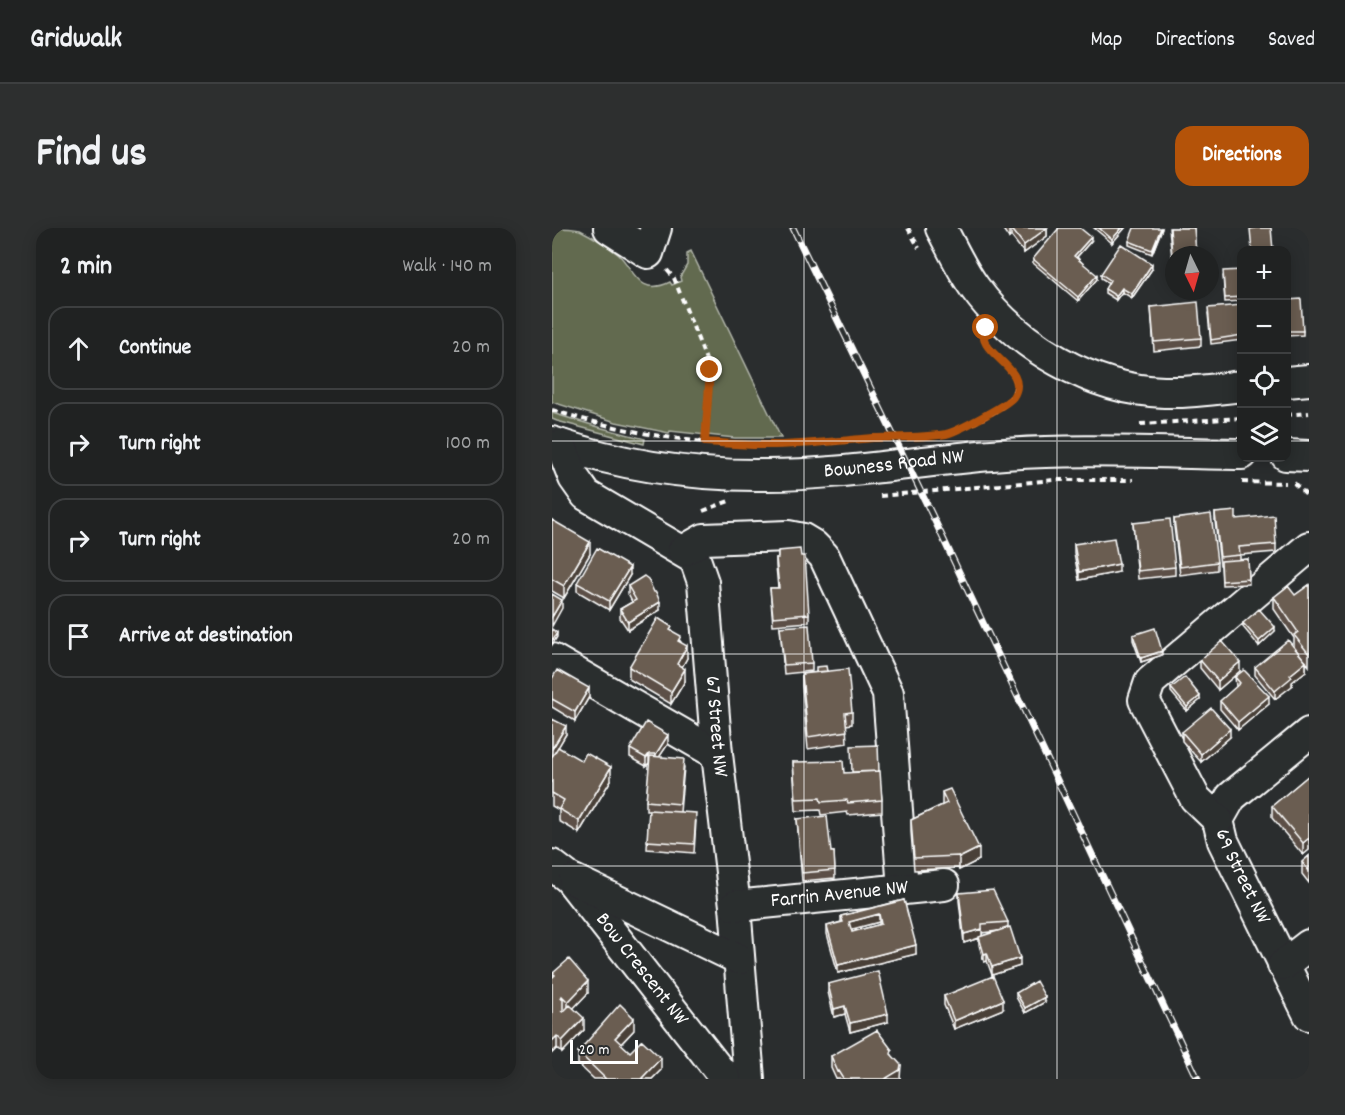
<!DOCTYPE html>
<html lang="en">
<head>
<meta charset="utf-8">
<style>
	body { margin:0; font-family:Dekko,sans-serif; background:#2d2f2f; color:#f1f3f6 }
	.controls { position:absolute; right:18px; top:18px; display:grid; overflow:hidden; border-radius:12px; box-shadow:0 3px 15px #0003 }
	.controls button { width:54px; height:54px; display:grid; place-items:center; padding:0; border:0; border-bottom:2px solid #3d3f40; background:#202222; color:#f1f3f6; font:30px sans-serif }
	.compass { position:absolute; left:613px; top:18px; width:54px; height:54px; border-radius:50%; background:#202222; box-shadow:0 3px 15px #0003; rotate:175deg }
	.scale { position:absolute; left:18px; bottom:15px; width:68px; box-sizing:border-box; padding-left:6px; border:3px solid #fff; border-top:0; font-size:16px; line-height:21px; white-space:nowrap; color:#fff; -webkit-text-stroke:4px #2a2d2e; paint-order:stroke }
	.stop { position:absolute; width:18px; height:18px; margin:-14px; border:4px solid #b45309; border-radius:50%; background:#fff }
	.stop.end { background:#b45309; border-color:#fff; box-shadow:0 2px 6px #0008 }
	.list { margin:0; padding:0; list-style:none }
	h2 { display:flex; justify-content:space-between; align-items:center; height:78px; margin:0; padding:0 24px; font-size:26px }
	h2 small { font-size:20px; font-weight:400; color:#a2a4a5 }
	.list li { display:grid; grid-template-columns:39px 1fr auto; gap:18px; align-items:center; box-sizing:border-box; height:84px; margin:0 12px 12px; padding:0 12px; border:2px solid #3d3f40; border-radius:18px }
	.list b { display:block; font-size:22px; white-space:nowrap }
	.list em { font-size:20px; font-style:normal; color:#a2a4a5 }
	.icon { flex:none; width:33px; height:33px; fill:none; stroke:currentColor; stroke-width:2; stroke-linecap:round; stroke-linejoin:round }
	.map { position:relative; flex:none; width:757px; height:851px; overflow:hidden; border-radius:18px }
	header { display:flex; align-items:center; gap:36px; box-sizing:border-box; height:84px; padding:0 30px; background:#202222; border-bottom:2px solid #3d3f40 }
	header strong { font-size:28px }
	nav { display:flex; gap:33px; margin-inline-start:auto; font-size:21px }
	.intro { display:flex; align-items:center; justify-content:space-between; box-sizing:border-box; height:144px; padding:0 36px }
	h1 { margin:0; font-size:42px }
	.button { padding:15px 27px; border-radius:18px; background:#b45309; color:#fff; font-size:21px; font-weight:700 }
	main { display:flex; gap:36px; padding:0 36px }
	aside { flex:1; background:#202222; border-radius:18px; box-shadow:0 3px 15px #0003 }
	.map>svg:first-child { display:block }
</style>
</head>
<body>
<header>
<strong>Gridwalk</strong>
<nav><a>Map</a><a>Directions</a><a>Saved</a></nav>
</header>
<div class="intro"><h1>Find us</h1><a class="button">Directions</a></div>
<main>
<aside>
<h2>2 min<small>Walk · 140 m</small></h2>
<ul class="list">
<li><svg class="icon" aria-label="ahead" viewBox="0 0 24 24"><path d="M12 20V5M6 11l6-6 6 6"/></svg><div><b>Continue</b></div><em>20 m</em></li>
<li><svg class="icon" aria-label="right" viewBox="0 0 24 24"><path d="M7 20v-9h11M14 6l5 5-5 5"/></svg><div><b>Turn right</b></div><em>100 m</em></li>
<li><svg class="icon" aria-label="right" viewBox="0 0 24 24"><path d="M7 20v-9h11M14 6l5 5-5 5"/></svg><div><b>Turn right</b></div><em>20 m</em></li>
<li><svg class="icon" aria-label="arrive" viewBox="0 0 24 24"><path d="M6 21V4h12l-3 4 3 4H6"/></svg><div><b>Arrive at destination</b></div></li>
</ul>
</aside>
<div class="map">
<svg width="757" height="851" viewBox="0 0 757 851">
	<rect width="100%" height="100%" fill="#2a2d2e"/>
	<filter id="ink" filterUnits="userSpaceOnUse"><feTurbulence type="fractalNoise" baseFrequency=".0167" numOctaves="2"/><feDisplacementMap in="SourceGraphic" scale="12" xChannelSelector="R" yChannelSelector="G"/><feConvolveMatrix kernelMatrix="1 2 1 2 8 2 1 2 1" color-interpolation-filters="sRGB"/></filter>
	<g filter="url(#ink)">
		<path fill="#626a50" stroke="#b0b4a8" stroke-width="1.5" d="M0 0C8 0 20 0 28 2 40 8 56 18 67 27 83 43 87 69 118 54L120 57 129 53 128 49 135 37V25L139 23 229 210H183L118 203 117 205 64 194 0 174Z
			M0 185 50 200 93 211 92 216 5 193 0 191Z"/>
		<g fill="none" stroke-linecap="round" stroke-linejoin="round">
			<defs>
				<g id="minor">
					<path d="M57 0 96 25 104 0"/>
					<path d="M389 0C400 20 409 41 423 60 465 118 540 162 612 164 638 165 664 161 690 158"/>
					<path d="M734 154 757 152"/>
					<path id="s1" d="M0 214C68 237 142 248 214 247 290 247 365 233 440 227 523 220 607 225 690 226"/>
					<path id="s2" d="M9 217 22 250 34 267 143 331 151 354 165 526 183 678 197 851"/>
					<path d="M734 227 757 228"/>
					<path d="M131 323 152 311 236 308 251 311 261 317 272 328 336 465 351 661"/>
					<path d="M0 431 165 526"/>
					<path id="s3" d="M757 505 679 569 666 592 671 613 757 787"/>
					<path d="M666 592 643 570 592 472 598 454 757 319"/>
					<path id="s4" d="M0 637 17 650 174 851"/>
					<path d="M22 652 187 731"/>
					<path id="s5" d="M183 678 392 657"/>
					<path d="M731 737 757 717"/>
				</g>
			</defs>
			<use href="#minor" stroke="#fff" stroke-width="34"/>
			<path stroke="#fff" stroke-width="4" stroke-dasharray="6 4.5" stroke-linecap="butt" d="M356 0 367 20
				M115 42 122 50 158 142 153 214
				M0 182C68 203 135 216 207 217 251 218 300 212 344 209
				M734 187 757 185
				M588 196 690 190
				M401 204C421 193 484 174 458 142 450 131 436 123 431 109
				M690 254 734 255
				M742 255 757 270
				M328 268 502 252H581
				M151 283 177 273"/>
			<use href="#minor" stroke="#2a2d2e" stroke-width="30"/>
			<defs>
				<path id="rail" d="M241 0 382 291 646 851"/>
			</defs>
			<use href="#rail" stroke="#fff" stroke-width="7"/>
			<use href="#rail" stroke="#2a2d2e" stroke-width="4.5" stroke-dasharray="14" stroke-linecap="butt"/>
		</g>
		<path fill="#5b5046" stroke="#fff" stroke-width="1.5" fill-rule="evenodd" d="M450 0H495V8L472 25 459 8 457 10Z
			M542 0H573L560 15Z
			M610 0 600 26 577 17V13Z
			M617 0H642L644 27H622V31H620Z
			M539 13 525 29 545 51 526 73 481 35V31Z
			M600 41 580 70 570 64 564 72 553 65V61L557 55 549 50V46Z
			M690 42V73L673 74 671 48Z
			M735 72 751 103V107L735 108Z
			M690 77V112L659 116 656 85Z
			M599 79 649 110V118L602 123Z
			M663 285 684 291 724 316V324L688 327V332L696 331 697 356 670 357 669 337H668L663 293Z
			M622 291 665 334V342L628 347 622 299Z
			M0 292 38 326 12 370 0 363Z
			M581 295 623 339V347L586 351Z
			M522 316 567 344 527 352 522 325Z
			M226 323 257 386V394L221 397 218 360H226L224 338V330H226Z
			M78 347 57 382 25 363V355Z
			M757 357V438L754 434V443L740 454V458L723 471 703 447V439L753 433 742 419V410L722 381V369L743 367Z
			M76 358 108 382 76 402 68 390V381L80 374 76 366Z
			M691 395 723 403 707 418 691 399Z
			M228 399 260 435V443L232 446Z
			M120 403 129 414 135 430 130 439 133 453 119 476 77 451V439Z
			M581 407 610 427 589 434 581 412Z
			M648 432 688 443 666 462 648 440Z
			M275 443 300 484V496L294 497 295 515 256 521 250 458V446Z
			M683 449 717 476 686 502 668 481V473L684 459Z
			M0 451 37 469 23 493 0 479Z
			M619 460 648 472 635 483 619 464Z
			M0 491 14 506 3 524 59 552 27 605 7 593V582L0 578Z
			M630 504 678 509 649 534 630 513Z
			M116 516 107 529 132 539 128 584 144 593 142 625 95 621 97 582H94V573L98 535 94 538 78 529V521Z
			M241 534 292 545 327 543 330 572V584L296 587 295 584 269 587 268 582 244 583Z
			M757 547V622L751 627 720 590V578Z
			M390 564 427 632 407 642 406 640 362 642 359 604V592L390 577Z
			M245 591 279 624H282L283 650 250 653Z
			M757 628V655L750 646V634Z
			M407 665 456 694V700L468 738 440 747 435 733 432 734 427 717V710L412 715 407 673ZM446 703 430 708V705Z
			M352 672 364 726 286 745 275 706V698L289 694V688ZM327 694V697L300 704V701Z
			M1 745 36 765 21 780 32 802 10 825 5 820 0 825V750L1 748Z
			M276 756 336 794 298 804 293 786 282 789 276 764Z
			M464 765 493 774 473 785 464 769Z
			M392 768 451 781 402 801 392 777Z
			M82 802 69 816 78 824 109 842 100 851H42L26 836V824Z
			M340 827 348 851H284L279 840V828Z"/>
		<path fill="#4a4139" stroke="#fff" stroke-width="1.5" d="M459 0V8L457 10V1Z
			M495 0V8L472 25V17Z
			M570 0H573L560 15V11Z
			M609 0 610 1 600 26V22Z
			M539 9V13L522 32V28Z
			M600 36V41L580 70V66Z
			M545 47V51L526 73V69Z
			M570 60V64L564 72V68Z
			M38 314V326L12 370V358Z
			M567 336V344L527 352V344Z
			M78 339V347L57 382V373Z
			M10 372V380L0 398V389Z
			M108 374V382L76 402V394Z
			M723 399V403L707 418V413Z
			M5 405V409L0 417V413Z
			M135 418V430L125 448V436Z
			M610 423V427L589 434V430Z
			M688 434V443L666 462V453Z
			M754 434V443L740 454V458L723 471V463L738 447Z
			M133 441V453L119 476V464Z
			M37 460V469L23 493V484Z
			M648 468V472L635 483V479Z
			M717 468V476L686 502V494Z
			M14 498V506L0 530V521Z
			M678 501V509L649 534V526Z
			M116 507V516L104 534V526Z
			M97 526V535L94 538V530Z
			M59 539V552L27 605V593Z
			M757 610V622L751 627V615Z
			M427 620V632L407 642V630Z
			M327 686V694L297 702V694Z
			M430 701V709L412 715V706Z
			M364 717V726L286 745V737Z
			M435 725V733L432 734V726Z
			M468 730V738L440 747V739Z
			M36 753V765L16 786V774Z
			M493 769V774L473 785V780Z
			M451 772V781L402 801V793Z
			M293 778V786L282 789V781Z
			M336 786V794L298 804V795Z
			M32 790V802L10 825V813Z
			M82 790V802L63 822V810Z
			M5 808V820L0 825V813Z
			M109 830V842L100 851H89Z
			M349 837 348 851H333Z"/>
		<path fill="#6a5d51" stroke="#fff" stroke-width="1.5" fill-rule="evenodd" d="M456 0H495L472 17 459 0 457 1Z
			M507 0H528L539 9 522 28 545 47 526 69 481 31Z
			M547 0H570L560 11Z
			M582 0H609L600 22 577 13Z
			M618 0H642L644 25 620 27Z
			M705 0H719L721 22H700L698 1Z
			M569 16 600 36 580 66 570 60 564 68 553 61 558 52 549 46Z
			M690 42V69L673 70 671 43Z
			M749 71 751 103H735V72Z
			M646 74 649 110 602 114 599 79Z
			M690 77V107L659 112 656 80Z
			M684 283V291L722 287 724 316 687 319 688 327 668 329 663 285Z
			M659 286 665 334 628 339 622 291Z
			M618 291 623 339 586 343 581 295Z
			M0 292 38 314 12 358 0 351Z
			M562 310 567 336 527 344 522 316Z
			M45 320 78 339 57 373 25 355Z
			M248 321 249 328H253L257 386 221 389 218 360H227L224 330H226V323Z
			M696 331 697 351 670 353 669 333Z
			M92 348 96 351 102 364H104L108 374 76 394 68 381 84 372 76 358Z
			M757 357V426L742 407 746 404 722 369 736 358 743 367Z
			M0 366 10 372 0 389Z
			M707 381 723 399 707 413 691 395Z
			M106 390 120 399 118 402 129 408 126 413 135 418 125 436 133 441 119 464 77 439Z
			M257 397 260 435 232 437 228 399Z
			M603 400 610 423 589 430 581 407Z
			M0 401 5 405 0 413Z
			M736 412 754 434 738 447 740 449 723 463 703 439Z
			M670 413 688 434 666 453 648 432Z
			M274 438 275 443 264 444V439Z
			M296 441 300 484 293 485 295 503 256 509 250 446Z
			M5 442 37 460 23 484 0 471V451Z
			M692 442 717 468 686 494 668 473 688 455 683 449Z
			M633 449 648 468 635 479 619 460Z
			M659 480 678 501 649 526 630 504Z
			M0 491 14 498 0 521Z
			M94 494 116 507 104 526H97L94 530 78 521Z
			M326 517 327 543 300 544 299 518Z
			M6 519 30 533 34 525 59 539 27 593 7 581 12 572 0 565V529Z
			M98 528 132 531 128 576 94 573Z
			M291 533 292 545 328 543 330 572 296 575 295 572 269 574 268 570 244 571 241 534Z
			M757 547V610L751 615 720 578Z
			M398 561 427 620 407 630 406 628 362 630 359 592 395 575 390 564Z
			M97 582 144 585 142 616 95 613Z
			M275 588 279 624H282L283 642 250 645 245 591Z
			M757 628V643L750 634Z
			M441 662 456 694 430 696V701L412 706 407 665Z
			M352 672 364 717 286 737 275 698 291 694 289 688ZM327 686 329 696 300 704 297 694Z
			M458 699 468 730 440 739 435 725 432 726 427 709Z
			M17 731 36 753 16 774 10 768 9 770H11V783H9L11 784 18 777 32 790 10 813 5 808 0 813V750L3 747 1 745Z
			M326 743 336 786 298 795 293 778 282 781 276 756Z
			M441 748 451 772 402 793 392 768Z
			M484 753 493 769 473 780 464 765Z
			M68 776 82 790 63 810 78 824 90 812 109 830 89 851H54L26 824Z
			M325 802 340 822 339 826 349 837 348 842 333 851H292L287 843 286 844 279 828Z"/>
	</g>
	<g fill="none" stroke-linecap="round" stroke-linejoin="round" filter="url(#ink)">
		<path stroke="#b45309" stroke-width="8" d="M158 142 153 214C171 215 190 217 208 217 245 218 284 213 321 210 345 209 370 210 394 206 404 204 455 177 461 169 481 140 419 124 434 100"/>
	</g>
	<path fill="none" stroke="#fff" stroke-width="1.5" stroke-opacity="0.55" d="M252 0V851M505 0V851M0 213H690M734 213H757M0 426H757M0 638H757"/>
	<g text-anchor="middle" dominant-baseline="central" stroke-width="6" stroke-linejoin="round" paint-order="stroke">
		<g font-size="21" fill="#fff" stroke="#2a2d2e">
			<text stroke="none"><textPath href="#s1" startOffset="346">Bowness Road NW</textPath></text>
			<text stroke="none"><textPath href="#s2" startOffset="352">67 Street NW</textPath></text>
			<text stroke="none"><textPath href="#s3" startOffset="189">69 Street NW</textPath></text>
			<text stroke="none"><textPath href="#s5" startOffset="105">Farrin Avenue NW</textPath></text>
			<text stroke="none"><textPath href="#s4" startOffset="138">Bow Crescent NW</textPath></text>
		</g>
	</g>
</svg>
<div class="controls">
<button>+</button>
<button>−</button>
<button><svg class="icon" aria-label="locate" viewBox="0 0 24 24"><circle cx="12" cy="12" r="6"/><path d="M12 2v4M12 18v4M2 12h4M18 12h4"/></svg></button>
<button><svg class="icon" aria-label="layers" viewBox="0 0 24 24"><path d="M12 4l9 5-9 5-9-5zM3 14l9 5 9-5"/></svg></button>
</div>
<svg class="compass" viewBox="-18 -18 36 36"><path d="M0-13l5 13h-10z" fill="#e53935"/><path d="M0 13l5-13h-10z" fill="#a2a4a5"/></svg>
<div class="scale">20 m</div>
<div class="stop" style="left:434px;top:100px"></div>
<div class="stop end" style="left:158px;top:142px"></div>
</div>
</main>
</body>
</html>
